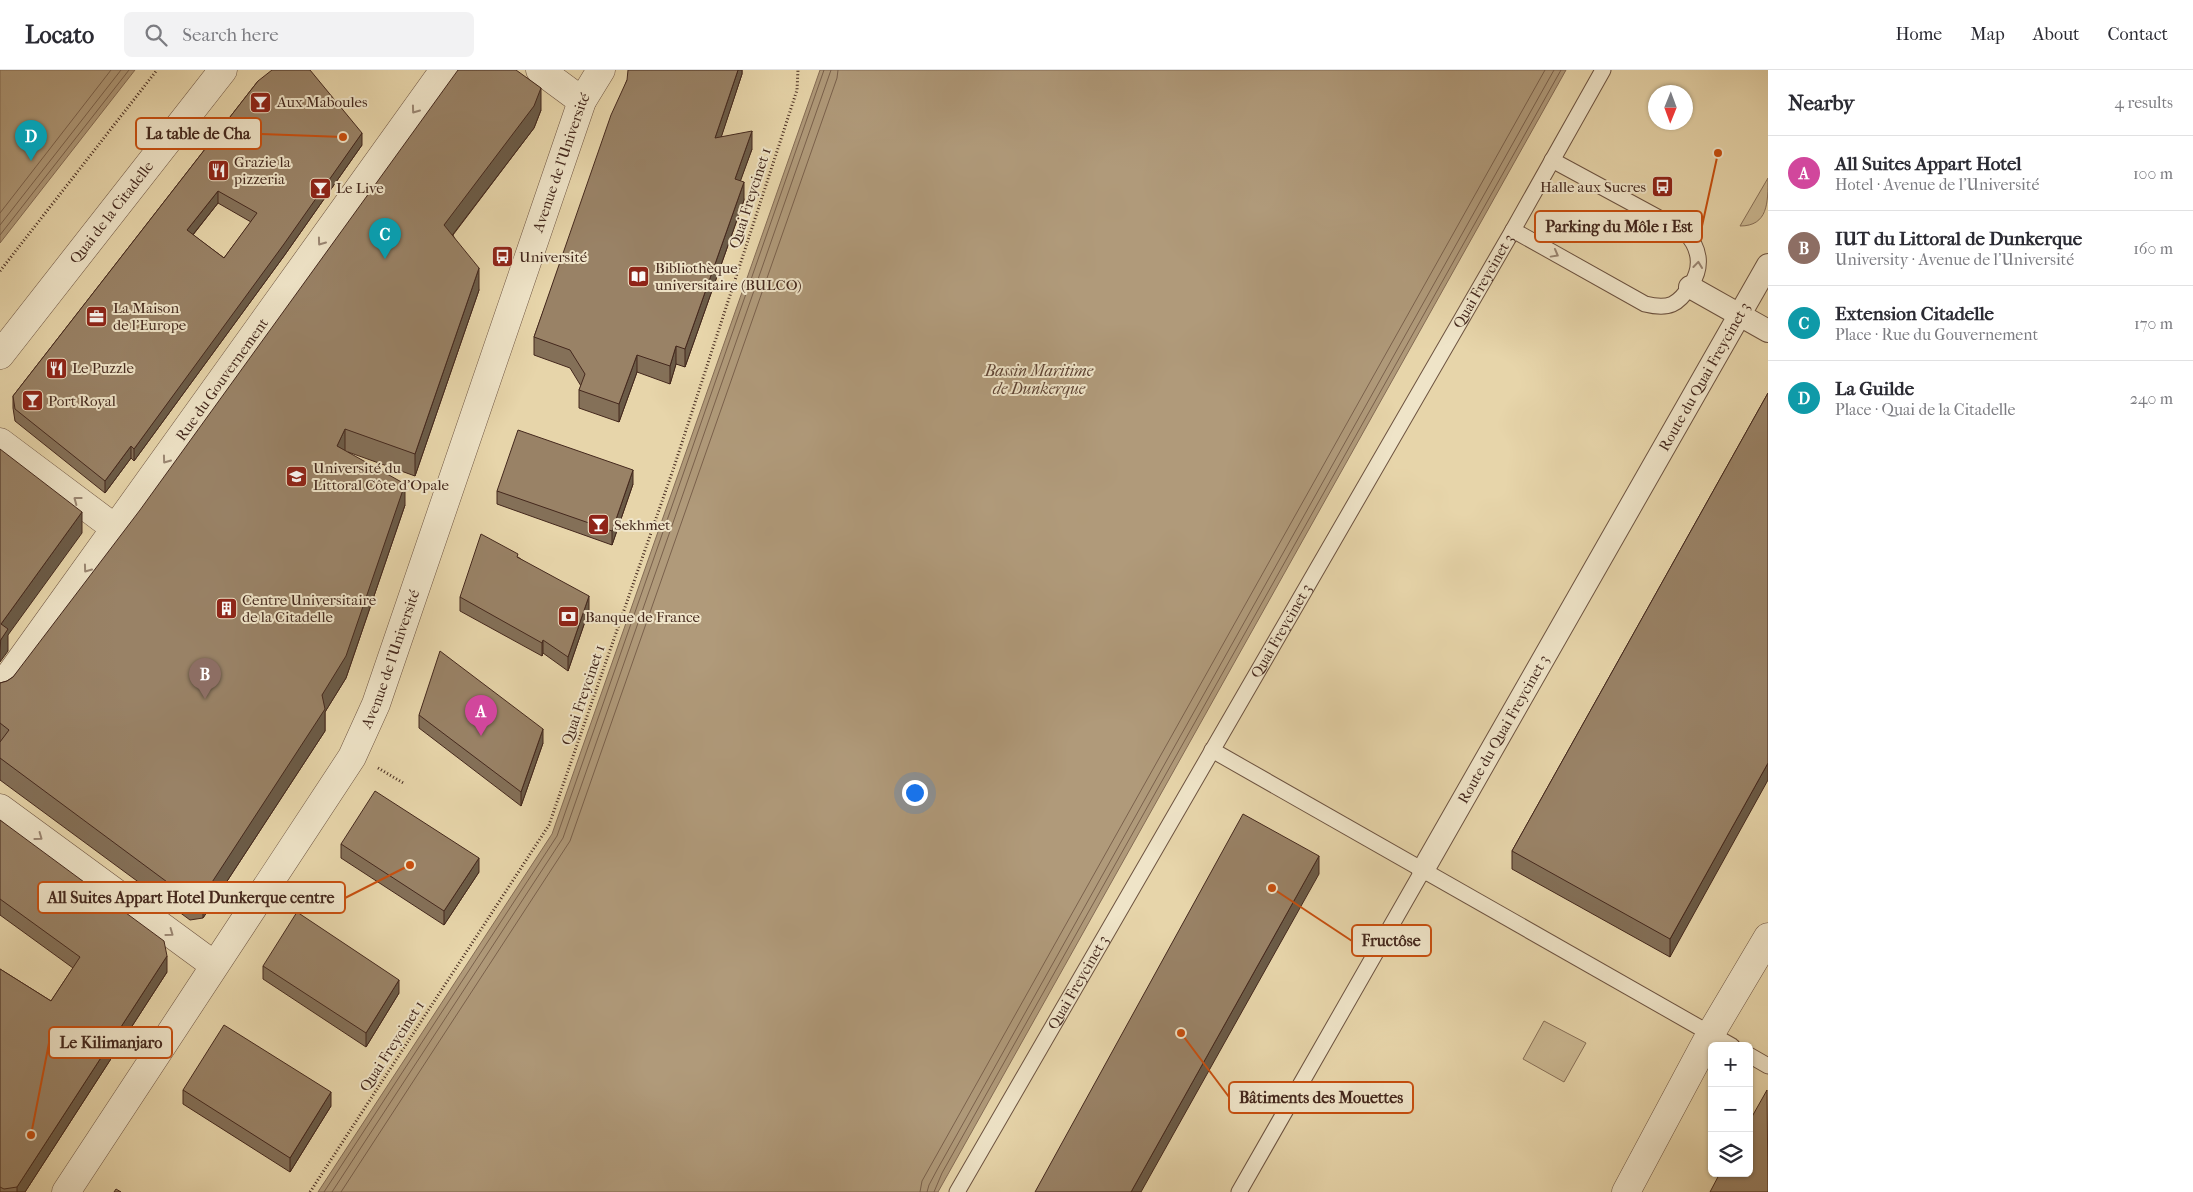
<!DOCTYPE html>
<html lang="en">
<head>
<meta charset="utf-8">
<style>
	body { margin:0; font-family:"IM FELL French Canon",serif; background:#f2f2f3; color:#2b2b33 }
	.controls { position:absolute; right:15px; bottom:15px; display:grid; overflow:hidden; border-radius:8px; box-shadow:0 1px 4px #0004 }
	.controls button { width:45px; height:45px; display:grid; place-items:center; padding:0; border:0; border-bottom:1px solid #e1e1e2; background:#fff; color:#2b2b33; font:25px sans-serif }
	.compass { position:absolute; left:1648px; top:15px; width:45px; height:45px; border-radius:50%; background:#fff; box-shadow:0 1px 4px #0004; rotate:181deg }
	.you { position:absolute; left:914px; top:722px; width:18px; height:18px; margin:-12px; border:4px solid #fff; border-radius:50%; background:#1a73e8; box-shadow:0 0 0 8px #1a73e833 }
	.badge { display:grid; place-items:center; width:32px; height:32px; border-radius:50%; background:#0f766e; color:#fff; font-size:16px; font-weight:700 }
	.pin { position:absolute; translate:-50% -41px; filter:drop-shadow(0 1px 2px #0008) }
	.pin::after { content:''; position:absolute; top:26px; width:18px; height:15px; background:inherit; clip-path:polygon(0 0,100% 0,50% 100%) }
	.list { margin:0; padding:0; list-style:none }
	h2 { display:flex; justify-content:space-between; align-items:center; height:65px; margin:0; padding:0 20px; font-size:21px }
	h2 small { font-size:16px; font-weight:400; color:#7c7c81 }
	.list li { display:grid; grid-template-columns:32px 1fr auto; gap:15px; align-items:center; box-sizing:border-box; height:75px; padding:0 20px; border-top:1px solid #e1e1e2 }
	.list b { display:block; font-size:19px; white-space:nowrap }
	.list p { margin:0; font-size:16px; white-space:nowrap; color:#7c7c81 }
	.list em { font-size:16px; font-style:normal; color:#7c7c81 }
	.icon { flex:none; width:28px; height:28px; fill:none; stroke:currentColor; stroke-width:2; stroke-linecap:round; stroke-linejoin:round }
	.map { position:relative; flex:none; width:1768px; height:1122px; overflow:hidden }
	header { display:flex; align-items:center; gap:30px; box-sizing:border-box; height:70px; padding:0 25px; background:#fff; border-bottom:1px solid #e1e1e2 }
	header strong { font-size:24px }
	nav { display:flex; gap:28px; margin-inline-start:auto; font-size:18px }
	.search { width:350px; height:45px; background:#f2f2f3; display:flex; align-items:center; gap:12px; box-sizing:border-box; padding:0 18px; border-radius:8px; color:#7c7c81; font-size:19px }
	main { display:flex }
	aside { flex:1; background:#fff }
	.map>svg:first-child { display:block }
</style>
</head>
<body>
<header>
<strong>Locato</strong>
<div class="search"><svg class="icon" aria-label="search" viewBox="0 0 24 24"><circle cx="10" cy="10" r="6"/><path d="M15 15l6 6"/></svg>Search here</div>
<nav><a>Home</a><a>Map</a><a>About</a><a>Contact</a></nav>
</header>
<main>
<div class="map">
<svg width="1768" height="1122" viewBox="0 0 1768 1122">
	<rect width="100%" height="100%" fill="#e7d5aa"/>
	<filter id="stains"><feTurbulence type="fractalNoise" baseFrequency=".004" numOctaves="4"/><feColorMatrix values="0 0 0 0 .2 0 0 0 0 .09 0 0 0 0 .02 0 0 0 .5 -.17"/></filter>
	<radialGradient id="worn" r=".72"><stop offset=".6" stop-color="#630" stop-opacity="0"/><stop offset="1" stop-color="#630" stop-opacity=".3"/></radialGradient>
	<path fill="#cbb892" stroke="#887058" d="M1768 108C1768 133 1768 156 1740 156Z
		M1544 951 1586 973 1564 1012 1523 989Z"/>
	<path fill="#b09a7a" stroke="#856c55" d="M0 0H135L0 173Z
		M820 0H1566L938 1122H318L552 764Z"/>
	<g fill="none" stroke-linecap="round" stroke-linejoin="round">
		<path stroke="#7a614c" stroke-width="1" d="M0 143 111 0
			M0 155 121 0
			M0 165 129 0
			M324 1122 557 766 824 0
			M332 1122 563 768 831 0
			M341 1122 570 771 837 8 838 0
			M920 1122 922 1111 1545 0
			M927 1122 929 1115 937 1100 1554 0
			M934 1122 942 1103 1561 0"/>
		<defs>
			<g id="service">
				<path d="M1513 160 1645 234C1669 240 1678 235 1691 215 1703 196 1700 178 1685 162L1552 90"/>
				<path d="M1212 680 1732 976"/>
				<path d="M1749 985 1768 996"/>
				<path id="s1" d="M957 1122 1513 160 1603 0"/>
				<path d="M1239 1122 1423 800"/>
			</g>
			<g id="pedestrian">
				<path d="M1690 217 1768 261"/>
				<path id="s2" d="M1423 800 1768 195"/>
			</g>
			<g id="minor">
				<path d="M540 0 582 31"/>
				<path id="s3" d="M0 285 223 0"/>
				<path d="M0 372 116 459"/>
				<path id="s4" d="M0 619 444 0"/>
				<path d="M0 738 214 895"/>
				<path d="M1626 1122 1711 963 1768 867"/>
			</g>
			<g id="tertiary">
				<path id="s5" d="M66 1122 352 687 376 634 582 31 601 0"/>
			</g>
		</defs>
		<use href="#service" stroke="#6d5340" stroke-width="17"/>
		<use href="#pedestrian" stroke="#6d5340" stroke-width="24"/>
		<use href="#minor" stroke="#6d5340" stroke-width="29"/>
		<use href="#tertiary" stroke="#6d5340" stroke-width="29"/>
		<path stroke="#44281d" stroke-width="3" stroke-dasharray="1 2.5" stroke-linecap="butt" d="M0 201 157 0
			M378 698 405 714
			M310 1122 549 755 674 397 797 20 798 0"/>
		<use href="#service" stroke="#efe4c8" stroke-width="15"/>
		<use href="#pedestrian" stroke="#efe4c8" stroke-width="22"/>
		<use href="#minor" stroke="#efe4c8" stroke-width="28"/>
		<use href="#tertiary" stroke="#efe4c8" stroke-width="28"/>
	</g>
	<path fill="#847058" stroke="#44281d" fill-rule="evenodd" d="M742 0V4L721 67 752 79 740 111 744 130 685 297 676 294 670 314 637 302 619 352 579 338V320L581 316 570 298 534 285V267L627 10Z
		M258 11 362 75 284 186 134 391 131 388 105 423 15 351 13 338V326ZM218 133 251 152 224 188 193 165Z
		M541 40 534 58 453 165 479 220 415 406 348 382 405 435 346 608 325 642V661L203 848 190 850 0 710V613L7 611 13 607Z
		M1768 323 1670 887 1512 799V781Z
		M633 414 612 475 497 434V421Z
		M518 487 589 540 568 601 543 583 542 586 460 541V527Z
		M419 645 543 673 521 736 419 658Z
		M0 750 167 902 25 1122H0V899L51 931 73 898 0 845Z
		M341 774 479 802 444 855 341 788Z
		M263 896 399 923 366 977 263 909Z
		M183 1020 331 1036 290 1102 183 1034Z"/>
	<path fill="#6b5b47" stroke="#44281d" d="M738 0H742V4L715 86V68Z
		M541 18V40L534 58 444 176V155Z
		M752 61V79L735 126V109Z
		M362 63V75L284 186 134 391V379Z
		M744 112V130L685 297V279Z
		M218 121V133L187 172V160Z
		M479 198V220L415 406V384Z
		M676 276V294L670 314V296Z
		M637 285V302L619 352V334Z
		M345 359V381L337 376Z
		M131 376V388L105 423V411Z
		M633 400V414L612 475V461Z
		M405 414V435L346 608 325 642V661L203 848V826L322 625Z
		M82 442V463L8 565V581L0 592 1 554Z
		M589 526V540L568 601V587Z
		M543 570V583L542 586V573Z
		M543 659V673L521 736V722Z
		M1768 693V710L1670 887V869Z
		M1319 786V804L1141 1122H1131Z
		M479 788V802L444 855V841Z
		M167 886V902L25 1122H17V1117Z
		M399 910V923L366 977V963Z
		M331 1022V1036L290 1102V1088Z"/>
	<path fill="#998266" stroke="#44281d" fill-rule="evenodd" d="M272 0H310L362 63 284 174 134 379 131 376 105 411 15 339 13 326 258 11ZM218 121 257 143 224 188 187 160Z
		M458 0H516L541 18 534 36 444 155 479 198 415 384 345 359 337 376 405 414 346 586 322 625 325 639 203 826 190 829 0 688V672L9 660 0 653V613L7 611 13 607 140 440Z
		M628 0H738L715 68 752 61 735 109 744 112 685 279 676 276 670 296 637 285 619 334 579 320 585 304 570 280 534 267 611 45 627 10Z
		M1768 323V693L1670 869 1512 781Z
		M518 360 633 400 612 461 497 421Z
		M0 379 82 442 1 554 8 559 0 571Z
		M481 464 518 484 517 487 589 526 568 587 543 570 542 573 460 527Z
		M440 581 543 659 521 722 419 645Z
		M375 721 479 788 444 841 341 774Z
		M1243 744 1319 786 1131 1122H1035Z
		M0 750 164 871 167 886 17 1117 4 1119 0 1117V899L51 931 80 887 0 829Z
		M297 842 399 910 366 963 263 896Z
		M224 955 331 1022 290 1088 183 1020Z
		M1767 1020 1768 1122H1710L1720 1103H1749V1052Z
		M116 1119 121 1122H114Z"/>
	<defs><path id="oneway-chevron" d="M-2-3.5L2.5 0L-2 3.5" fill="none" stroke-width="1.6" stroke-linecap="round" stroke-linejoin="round" transform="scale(1.25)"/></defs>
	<g stroke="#9a8672">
		<use href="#oneway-chevron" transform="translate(415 40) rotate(126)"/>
		<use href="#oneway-chevron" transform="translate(321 172) rotate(126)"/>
		<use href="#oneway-chevron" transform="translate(1555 184) rotate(29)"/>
		<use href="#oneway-chevron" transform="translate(1698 195) rotate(-84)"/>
		<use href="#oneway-chevron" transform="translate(166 390) rotate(126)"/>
		<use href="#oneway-chevron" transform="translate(77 430) rotate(-143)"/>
		<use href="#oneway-chevron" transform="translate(87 499) rotate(126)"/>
		<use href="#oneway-chevron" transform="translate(39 767) rotate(36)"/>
		<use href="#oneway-chevron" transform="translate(170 863) rotate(36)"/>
	</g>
	<defs>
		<symbol id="bar-square" viewBox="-11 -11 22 22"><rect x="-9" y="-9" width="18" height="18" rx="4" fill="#8f2418" stroke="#efe4c8"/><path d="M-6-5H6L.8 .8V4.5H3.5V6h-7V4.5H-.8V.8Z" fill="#fff"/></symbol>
		<symbol id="restaurant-square" viewBox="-11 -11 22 22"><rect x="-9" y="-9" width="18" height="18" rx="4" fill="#8f2418" stroke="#efe4c8"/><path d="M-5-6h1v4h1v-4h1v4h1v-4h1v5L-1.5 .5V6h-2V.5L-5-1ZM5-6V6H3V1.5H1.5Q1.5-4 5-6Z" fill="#fff"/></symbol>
		<symbol id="bus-square" viewBox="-11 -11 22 22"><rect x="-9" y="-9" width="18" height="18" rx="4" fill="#8f2418" stroke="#efe4c8"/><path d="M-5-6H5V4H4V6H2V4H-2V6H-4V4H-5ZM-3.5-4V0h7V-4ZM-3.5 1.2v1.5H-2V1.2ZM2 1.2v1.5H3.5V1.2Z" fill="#fff"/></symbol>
		<symbol id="library-square" viewBox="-11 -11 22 22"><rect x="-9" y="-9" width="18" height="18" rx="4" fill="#8f2418" stroke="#efe4c8"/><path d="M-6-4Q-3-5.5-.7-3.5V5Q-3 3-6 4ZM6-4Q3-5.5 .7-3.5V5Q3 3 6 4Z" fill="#fff"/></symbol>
		<symbol id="office-square" viewBox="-11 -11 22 22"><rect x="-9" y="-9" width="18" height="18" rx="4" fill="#8f2418" stroke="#efe4c8"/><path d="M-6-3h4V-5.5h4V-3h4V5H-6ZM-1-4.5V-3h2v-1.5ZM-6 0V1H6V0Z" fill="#fff"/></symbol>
		<symbol id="university-square" viewBox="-11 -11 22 22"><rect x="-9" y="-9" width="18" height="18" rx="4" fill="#8f2418" stroke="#efe4c8"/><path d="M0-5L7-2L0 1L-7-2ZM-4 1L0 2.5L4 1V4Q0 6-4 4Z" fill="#fff"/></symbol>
		<symbol id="building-square" viewBox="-11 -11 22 22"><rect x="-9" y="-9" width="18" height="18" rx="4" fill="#8f2418" stroke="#efe4c8"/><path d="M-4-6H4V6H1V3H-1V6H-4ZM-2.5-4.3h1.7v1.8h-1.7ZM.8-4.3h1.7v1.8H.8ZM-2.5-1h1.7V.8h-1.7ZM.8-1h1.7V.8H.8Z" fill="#fff"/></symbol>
		<symbol id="bank-square" viewBox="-11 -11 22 22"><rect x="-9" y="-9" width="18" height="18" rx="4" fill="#8f2418" stroke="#efe4c8"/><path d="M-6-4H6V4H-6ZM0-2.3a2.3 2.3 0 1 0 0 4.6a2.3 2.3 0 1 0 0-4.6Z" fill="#fff"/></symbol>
	</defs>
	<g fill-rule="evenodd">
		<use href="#bar-square" x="248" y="20" width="25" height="25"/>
		<use href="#restaurant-square" x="206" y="88" width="25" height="25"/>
		<use href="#bus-square" x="1650" y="104" width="25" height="25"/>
		<use href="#bar-square" x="308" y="106" width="25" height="25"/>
		<use href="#bus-square" x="490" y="174" width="25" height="25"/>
		<use href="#library-square" x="626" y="194" width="25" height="25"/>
		<use href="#office-square" x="84" y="234" width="25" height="25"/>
		<use href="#restaurant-square" x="44" y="286" width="25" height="25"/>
		<use href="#bar-square" x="20" y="318" width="25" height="25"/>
		<use href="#university-square" x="284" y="394" width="25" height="25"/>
		<use href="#bar-square" x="586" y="442" width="25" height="25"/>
		<use href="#building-square" x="214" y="526" width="25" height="25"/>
		<use href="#bank-square" x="556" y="534" width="25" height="25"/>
	</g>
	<g text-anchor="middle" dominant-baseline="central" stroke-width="4" stroke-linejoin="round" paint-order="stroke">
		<g font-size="15" fill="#44281d" stroke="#efe4c8" text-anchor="start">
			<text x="277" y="32">Aux Maboules</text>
			<text x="234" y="92">Grazie la<tspan x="234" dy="17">pizzeria</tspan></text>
			<text x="1646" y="117" text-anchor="end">Halle aux Sucres</text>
			<text x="336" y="118">Le Live</text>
			<text x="519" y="187">Université</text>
			<text x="655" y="198">Bibliothèque<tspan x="655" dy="17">universitaire (BULCO)</tspan></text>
			<text x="113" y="238">La Maison<tspan x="113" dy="17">de l'Europe</tspan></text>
			<text x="72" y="298">Le Puzzle</text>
			<text x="48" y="331">Port Royal</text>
			<text x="313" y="398">Université du<tspan x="313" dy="17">Littoral Côte d'Opale</tspan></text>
			<text x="614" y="455">Sekhmet</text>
			<text x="242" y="530">Centre Universitaire<tspan x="242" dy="17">de la Citadelle</tspan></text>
			<text x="585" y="547">Banque de France</text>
		</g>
		<g font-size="15" fill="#44281d" stroke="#efe4c8">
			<text stroke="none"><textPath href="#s5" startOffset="1151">Avenue de l'Université</textPath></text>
			<text transform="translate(750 128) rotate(-72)">Quai Freycinet 1</text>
			<text stroke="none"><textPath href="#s3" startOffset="181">Quai de la Citadelle</textPath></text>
			<text stroke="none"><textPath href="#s1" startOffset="1052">Quai Freycinet 3</textPath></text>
			<text stroke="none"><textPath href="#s2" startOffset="568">Route du Quai Freycinet 3</textPath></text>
			<text stroke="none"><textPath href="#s4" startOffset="381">Rue du Gouvernement</textPath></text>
			<text stroke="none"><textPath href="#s1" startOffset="648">Quai Freycinet 3</textPath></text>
			<text stroke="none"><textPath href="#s5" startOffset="626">Avenue de l'Université</textPath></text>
			<text transform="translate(583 625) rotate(-71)">Quai Freycinet 1</text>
			<text stroke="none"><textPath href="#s2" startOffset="162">Route du Quai Freycinet 3</textPath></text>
			<text stroke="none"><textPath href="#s1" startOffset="242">Quai Freycinet 3</textPath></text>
			<text transform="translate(392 976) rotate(-57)">Quai Freycinet 1</text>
		</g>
		<g font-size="16" font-style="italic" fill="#5f4434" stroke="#efe4c8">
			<text x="1039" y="300">Bassin Maritime<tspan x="1039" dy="18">de Dunkerque</tspan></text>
		</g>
	</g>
	<path fill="none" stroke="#c74f0f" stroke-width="2" d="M343 67L261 64M1718 83L1702 156M410 795L345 828M1272 818L1352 871M31 1065L49 973M1181 963L1229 1027"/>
	<g fill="#c74f0f" stroke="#efe4c8" stroke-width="2">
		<circle cx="343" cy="67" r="5"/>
		<circle cx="1718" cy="83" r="5"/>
		<circle cx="410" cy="795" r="5"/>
		<circle cx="1272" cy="818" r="5"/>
		<circle cx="31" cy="1065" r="5"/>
		<circle cx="1181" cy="963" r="5"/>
	</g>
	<g fill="#efe4c8" stroke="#c74f0f" stroke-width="2">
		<rect x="136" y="48" width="125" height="31" rx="5"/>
		<rect x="1535" y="141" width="167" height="31" rx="5"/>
		<rect x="38" y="812" width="307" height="31" rx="5"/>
		<rect x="1352" y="855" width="79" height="31" rx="5"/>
		<rect x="49" y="957" width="123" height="31" rx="5"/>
		<rect x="1229" y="1012" width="184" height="31" rx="5"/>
	</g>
	<g font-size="16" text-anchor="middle" font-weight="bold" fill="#44281d">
		<text x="198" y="69">La table de Cha</text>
		<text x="1619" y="162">Parking du Môle 1 Est</text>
		<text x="191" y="833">All Suites Appart Hotel Dunkerque centre</text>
		<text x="1391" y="876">Fructôse</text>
		<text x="111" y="978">Le Kilimanjaro</text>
		<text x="1321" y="1033">Bâtiments des Mouettes</text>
	</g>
	<rect width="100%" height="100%" filter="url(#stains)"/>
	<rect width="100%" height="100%" fill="url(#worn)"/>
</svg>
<div class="controls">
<button>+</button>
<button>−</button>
<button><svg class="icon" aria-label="layers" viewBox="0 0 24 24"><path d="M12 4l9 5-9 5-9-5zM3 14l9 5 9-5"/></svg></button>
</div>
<svg class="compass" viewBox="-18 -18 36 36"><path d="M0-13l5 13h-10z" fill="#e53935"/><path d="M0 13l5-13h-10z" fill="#7c7c81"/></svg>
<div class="you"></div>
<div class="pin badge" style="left:481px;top:666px;background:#d1479c">A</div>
<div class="pin badge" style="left:205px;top:629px;background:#8d6e63">B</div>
<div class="pin badge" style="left:385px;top:189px;background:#0f9aa8">C</div>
<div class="pin badge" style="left:31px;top:91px;background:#0f9aa8">D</div>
</div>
<aside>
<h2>Nearby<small>4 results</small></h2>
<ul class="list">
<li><span class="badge" style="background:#d1479c">A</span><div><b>All Suites Appart Hotel</b><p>Hotel · Avenue de l'Université</p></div><em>100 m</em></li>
<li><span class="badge" style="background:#8d6e63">B</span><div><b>IUT du Littoral de Dunkerque</b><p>University · Avenue de l'Université</p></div><em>160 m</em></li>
<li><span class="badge" style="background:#0f9aa8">C</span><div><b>Extension Citadelle</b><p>Place · Rue du Gouvernement</p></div><em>170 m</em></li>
<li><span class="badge" style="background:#0f9aa8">D</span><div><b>La Guilde</b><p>Place · Quai de la Citadelle</p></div><em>240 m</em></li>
</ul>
</aside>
</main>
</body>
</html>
